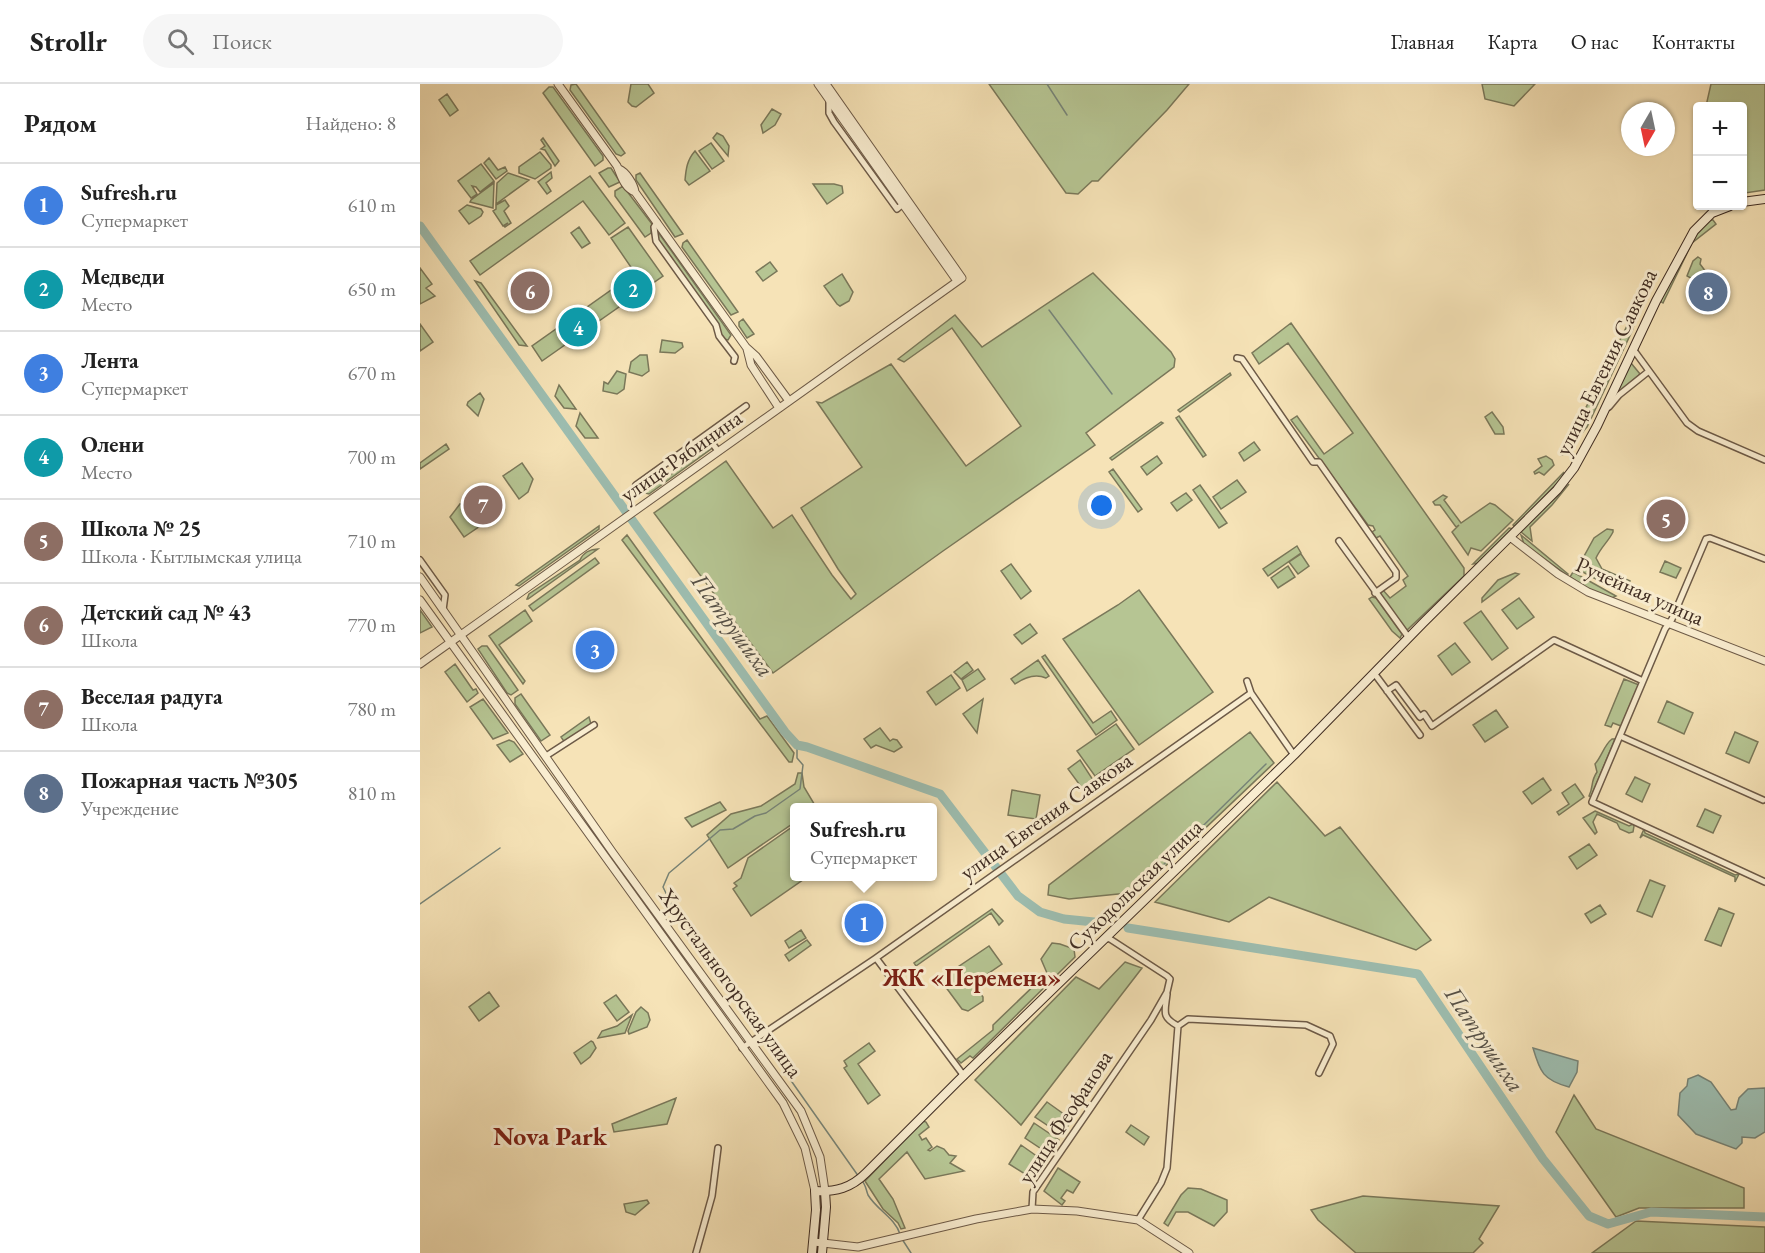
<!DOCTYPE html>
<html lang="ru">
<head>
<meta charset="utf-8">
<style>
	body { margin:0; font-family:"EB Garamond",serif; background:#f6f6f6; color:#222 }
	.controls { position:absolute; right:18px; top:18px; display:grid; overflow:hidden; border-radius:6px; box-shadow:0 2px 4px #0004 }
	.controls button { width:54px; height:54px; display:grid; place-items:center; padding:0; border:0; border-bottom:2px solid #e0e0e0; background:#fff; color:#222; font:30px sans-serif }
	.compass { position:absolute; left:1201px; top:18px; width:54px; height:54px; border-radius:50%; background:#fff; box-shadow:0 2px 4px #0004; rotate:189deg }
	.you { position:absolute; left:682px; top:422px; width:21px; height:21px; margin:-15px; border:4px solid #fff; border-radius:50%; background:#1a73e8; box-shadow:0 0 0 9px #1a73e833 }
	.badge { display:grid; place-items:center; width:39px; height:39px; border-radius:50%; background:#8f2418; color:#fff; font-size:20px; font-weight:700 }
	.pin { position:absolute; translate:-50% -50%; border:3px solid #fff; box-shadow:0 2px 6px #0006 }
	.popup { position:absolute; left:370px; top:719px; width:147px; height:78px; box-sizing:border-box; display:grid; place-content:center; border-radius:6px; background:#fff; filter:drop-shadow(0 2px 4px #0005); font-size:20px; white-space:nowrap; color:#767676 }
	.popup b { font-size:22px; color:#222 }
	.popup::after { content:''; position:absolute; left:50%; top:100%; margin-left:-12px; border:12px solid transparent; border-top-color:#fff }
	.list { margin:0; padding:0; list-style:none }
	h2 { display:flex; justify-content:space-between; align-items:center; height:78px; margin:0; padding:0 24px; font-size:26px }
	h2 small { font-size:20px; font-weight:400; color:#767676 }
	.list li { display:grid; grid-template-columns:39px 1fr auto; gap:18px; align-items:center; box-sizing:border-box; height:84px; padding:0 24px; border-top:2px solid #e0e0e0 }
	.list b { display:block; font-size:22px; white-space:nowrap }
	.list p { margin:0; font-size:20px; white-space:nowrap; color:#767676 }
	.list em { font-size:20px; font-style:normal; color:#767676 }
	.icon { flex:none; width:33px; height:33px; fill:none; stroke:currentColor; stroke-width:2; stroke-linecap:round; stroke-linejoin:round }
	.map { position:relative; flex:none; width:1345px; height:1169px; overflow:hidden }
	header { display:flex; align-items:center; gap:36px; box-sizing:border-box; height:84px; padding:0 30px; background:#fff; border-bottom:2px solid #e0e0e0 }
	header strong { font-size:28px }
	nav { display:flex; gap:33px; margin-inline-start:auto; font-size:21px }
	.search { width:420px; height:54px; background:#f6f6f6; display:flex; align-items:center; gap:15px; box-sizing:border-box; padding:0 21px; border-radius:33px; color:#767676; font-size:22px }
	main { display:flex }
	aside { flex:1; background:#fff }
	.map>svg:first-child { display:block }
</style>
</head>
<body>
<header>
<strong>Strollr</strong>
<div class="search"><svg class="icon" aria-label="search" viewBox="0 0 24 24"><circle cx="10" cy="10" r="6"/><path d="M15 15l6 6"/></svg>Поиск</div>
<nav><a>Главная</a><a>Карта</a><a>О нас</a><a>Контакты</a></nav>
</header>
<main>
<aside>
<h2>Рядом<small>Найдено: 8</small></h2>
<ul class="list">
<li><span class="badge" style="background:#3f7fe0">1</span><div><b>Sufresh.ru</b><p>Супермаркет</p></div><em>610 m</em></li>
<li><span class="badge" style="background:#0f9aa8">2</span><div><b>Медведи</b><p>Место</p></div><em>650 m</em></li>
<li><span class="badge" style="background:#3f7fe0">3</span><div><b>Лента</b><p>Супермаркет</p></div><em>670 m</em></li>
<li><span class="badge" style="background:#0f9aa8">4</span><div><b>Олени</b><p>Место</p></div><em>700 m</em></li>
<li><span class="badge" style="background:#8d6e63">5</span><div><b>Школа № 25</b><p>Школа · Кытлымская улица</p></div><em>710 m</em></li>
<li><span class="badge" style="background:#8d6e63">6</span><div><b>Детский сад № 43</b><p>Школа</p></div><em>770 m</em></li>
<li><span class="badge" style="background:#8d6e63">7</span><div><b>Веселая радуга</b><p>Школа</p></div><em>780 m</em></li>
<li><span class="badge" style="background:#5c6f8a">8</span><div><b>Пожарная часть №305</b><p>Учреждение</p></div><em>810 m</em></li>
</ul>
</aside>
<div class="map">
<svg width="1345" height="1169" viewBox="0 0 1345 1169">
	<rect width="100%" height="100%" fill="#f6e3b7"/>
	<filter id="stains"><feTurbulence type="fractalNoise" baseFrequency=".00333" numOctaves="4"/><feColorMatrix values="0 0 0 0 .2 0 0 0 0 .09 0 0 0 0 .02 0 0 0 .5 -.17"/></filter>
	<radialGradient id="worn" r=".72"><stop offset=".6" stop-color="#630" stop-opacity="0"/><stop offset="1" stop-color="#630" stop-opacity=".3"/></radialGradient>
	<path fill="#b6c593" stroke="#7a785a" stroke-width="1.5" d="M156 0 205 69 201 72 196 70 150 6 151 1Z
		M211 0H228L234 9 216 23 212 22 208 18Z
		M569 0H769L747 26 678 97H672L658 110 646 109Z
		M1062 0H1115L1094 22 1065 15Z
		M1291 0H1345V106L1325 109 1322 98V22H1286Z
		M129 3H133L183 72V76L175 82 123 9Z
		M27 10 38 26 30 32 19 16Z
		M352 25 361 30 355 41 343 49 341 41Z
		M297 49 303 52 309 62 308 72 293 54Z
		M123 54 139 77 135 82 125 66 121 65 125 62 121 56Z
		M291 59 304 77 292 85 279 67Z
		M275 67 290 87 269 101 265 96C266 85 267 76 275 67Z
		M120 68 131 81V84L115 95 99 89V83Z
		M69 74 78 86 85 83 87 87 76 95 64 79Z
		M61 80 74 97 60 108 56 103 52 102 57 110 51 114 38 97Z
		M188 84H191L200 98 189 103 179 89Z
		M131 88 132 94 126 99 131 107 127 110 118 98Z
		M88 89 109 96 76 120 77 99Z
		M220 89 263 150 255 153 216 96V91Z
		M170 92 205 139 189 151 163 117 60 191 50 177Z
		M74 99 73 124 50 118 51 116Z
		M393 100H414L422 102 423 109 407 120Z
		M203 102 232 140 231 149 225 153 195 112V107Z
		M85 116 89 122 84 127 91 139 85 143 84 142 88 139 83 142 73 127 76 125V121Z
		M47 121 61 125 63 128 61 132 49 140 39 127Z
		M1289 136H1293L1296 140 1272 159 1243 219 1240 217 1271 157Z
		M159 143 170 159 162 164 151 149Z
		M208 143 243 192 122 277 112 262 215 189 191 154Z
		M236 148H238L311 251 308 256 304 255 237 156Z
		M267 156 318 228 311 231 262 163 263 159Z
		M1278 173 1281 175 1280 180 1289 192 1293 194 1292 198 1285 202 1267 192 1273 177Z
		M350 178 357 187 343 197 336 188Z
		M0 184 12 200 6 204 15 212 0 220Z
		M673 189 751 268 755 275 754 283 666 349 675 361 523 467 353 589 234 429 306 377 353 444 372 431 412 491 431 515 436 510 418 485 381 424 442 383 397 318 402 319 471 280 546 382 601 342 532 244 484 278 478 275 535 231 562 263Z
		M422 190 433 208 429 217 420 222 417 220 404 202Z
		M55 197 61 199 107 262 99 261Z
		M1211 234 1214 238 1213 245 1167 343C1159 351 1152 368 1142 371Z
		M323 235 334 250 327 254 319 242V238Z
		M871 239 1044 484V492L986 547 961 511 960 507 963 506 970 514 986 502 983 496 988 492 960 452 956 454 952 448 955 446 953 442 948 441 871 336 877 332 904 370 933 349 868 259 839 280 832 269Z
		M0 240 13 258 0 267Z
		M242 256 262 259 263 263 255 269 240 268Z
		M220 271H227L229 287 222 292 209 288 211 278Z
		M1211 279 1220 290 1195 311Z
		M197 287 206 290 204 305 197 310 183 307 184 298 188 300Z
		M810 289 811 291 760 328 758 326Z
		M139 301 156 325 144 324 135 312Z
		M60 309 64 315 58 332 47 321 48 318Z
		M1072 328 1083 343 1084 350H1075L1065 333Z
		M160 329 178 354H165L156 342Z
		M759 332 786 371 783 373 756 334Z
		M741 338 743 339 692 376 690 374Z
		M834 358 840 366 824 377 819 369Z
		M26 360 29 365 0 385V379Z
		M291 362V365L229 410 225 409Z
		M737 372 742 379 727 391 721 383Z
		M1126 372 1132 376 1134 381 1124 391 1119 388 1115 390 1114 388 1122 382 1118 375Z
		M102 379 113 395 108 408 99 415 83 392Z
		M693 385 722 425 718 428 689 388Z
		M1144 388 1142 394 1095 443 1093 441Z
		M817 396 826 408 801 425 793 413Z
		M1149 400 1132 421 1110 443 1112 457 1101 448Z
		M780 401 807 439 799 444 773 406Z
		M766 409 772 416 757 427 751 419Z
		M1023 411 1027 413 1024 416 1041 439 1070 419 1075 421 1093 436 1061 467 1051 464 1048 471 1032 448 1039 441 1036 443 1020 421H1015L1013 418Z
		M40 420 46 422 49 420 63 440 44 453 30 433Z
		M179 442V445L99 502 96 501Z
		M1089 444 1093 445 1060 479 1053 480Z
		M1187 445 1193 446V448C1188 458 1181 463 1176 474L1182 485 1210 497 1204 510 1157 485 1174 454Z
		M207 451 340 635 347 632 374 669 372 678H369L202 456Z
		M1101 451 1148 490 1147 491 1104 460Z
		M877 462 881 469 848 492 843 485Z
		M178 465 108 515H107L109 510 160 476C163 469 170 465 178 465Z
		M881 470 889 482 878 490 869 478Z
		M175 474 179 479 113 527 109 522Z
		M1245 477 1261 484 1256 494 1240 488Z
		M591 480 611 507 601 515 581 487Z
		M868 482 875 493 858 504 851 494Z
		M1153 488 1196 512 1190 515 1167 504 1150 493Z
		M1095 489 1099 490 1062 518V514L1078 496Z
		M719 506 793 608 719 661 643 555 698 521Z
		M952 513 956 514 982 550 980 554 972 547 949 515Z
		M1099 514 1114 533 1097 545 1082 526Z
		M0 526 12 543 0 549Z
		M105 526 112 537 79 561 105 597 103 600 69 552Z
		M1061 527 1088 564 1072 576 1044 539Z
		M610 540 617 549 602 560 594 551Z
		M1035 559 1050 578 1032 591 1018 572Z
		M62 562H67L98 606 91 611 87 609 58 565Z
		M625 571 673 639 691 627 697 636 676 651 622 573Z
		M618 576 629 592 626 594C615 589 605 593 595 600L591 595Z
		M547 578 553 586 541 595 534 588Z
		M35 580 53 606 56 605 58 609 47 618 25 588Z
		M558 585 565 595 547 607 542 596Z
		M531 591 540 604 516 621 507 608Z
		M1204 595 1219 601 1201 642 1193 639 1191 643 1185 641Z
		M101 610 130 651 121 657 95 620V614Z
		M63 615 88 649 73 655 50 623Z
		M563 615 557 649 543 630Z
		M1247 617 1273 629 1264 650 1238 638Z
		M1076 626 1088 643 1065 658 1053 641Z
		M169 633 171 640 145 659 141 653Z
		M696 640 714 665 675 692 657 667Z
		M460 644 470 657 473 655 477 656 482 663 474 668 456 661 451 664 444 655Z
		M830 648 854 679 718 808 649 815 628 811 629 801Z
		M1315 648 1338 658 1329 679 1306 669Z
		M1192 655H1195L1171 713 1169 712C1174 702 1170 698 1177 688L1175 680C1182 672 1184 661 1192 655Z
		M89 656 94 658 103 670 90 678 77 661Z
		M660 676 673 696 662 704 648 685Z
		M378 689H382L384 703 396 723 375 724V738L308 784 287 751 311 730 341 722 375 700Z
		M1215 693 1230 700 1222 718 1206 710Z
		M1123 694 1131 706 1112 720 1103 708Z
		M857 698 905 752 920 743 1011 856 996 866 849 813 809 838 735 818Z
		M1155 700 1164 713 1139 731 1137 728 1149 720 1142 709Z
		M592 706 620 711 616 735 588 731Z
		M300 718 306 726 272 743 265 734Z
		M1285 725 1301 732 1293 749 1277 742Z
		M1175 727 1209 742 1213 740 1214 742 1213 748 1209 749 1200 745 1197 739 1177 730 1173 738 1177 748 1175 750 1163 734Z
		M375 741V792L387 793 331 832 313 805 317 802 314 799 321 794 328 774Z
		M1224 745 1225 749 1315 791 1319 790 1315 798V793L1223 751 1220 754Z
		M1169 760 1177 771 1157 785 1149 773Z
		M1230 796 1245 802 1232 833 1217 827Z
		M1180 821 1186 830 1171 839 1165 830Z
		M1299 824 1314 830 1301 862 1285 856Z
		M572 825 583 837 579 841 571 829 496 882 494 879Z
		M381 846 386 854 369 864 365 857Z
		M387 856 391 861 369 877 365 871Z
		M632 859 640 860 654 865 655 873 553 974 550 972 541 979 537 975 573 946V941L627 889 621 875Z
		M569 862 582 880 553 900 563 913V917L548 927 542 925 522 898 523 893Z
		M705 878 722 884 601 1041 555 996 656 893 679 905Z
		M69 908 79 922 59 937 49 923Z
		M196 911 209 928 197 937 184 919Z
		M221 923 228 929 230 936 227 943 209 950 208 947 216 928Z
		M212 931 205 949 178 954 182 947 197 942Z
		M171 957 173 958 176 964 170 973 161 980 154 969Z
		M449 959 455 967 438 980 460 1011 448 1020 424 984 427 982 424 977Z
		M1154 1011 1176 1045 1324 1104V1124H1219L1196 1133 1136 1048Z
		M256 1014 247 1040 194 1048 192 1040Z
		M627 1018 652 1036 642 1051 615 1033Z
		M503 1037 506 1038 509 1043 499 1051 502 1056 506 1054 512 1063 508 1066 510 1067 517 1062 524 1065 529 1071 536 1072 530 1079 544 1087 505 1095 487 1068 459 1095 473 1115 485 1144 481 1145 478 1139 463 1125 445 1097Z
		M614 1039 639 1056 629 1070 605 1054Z
		M711 1041 729 1053 724 1061 706 1048Z
		M601 1061 625 1078 613 1095 589 1080Z
		M638 1084 660 1098 653 1109 647 1106 641 1114 645 1117 642 1121 624 1107Z
		M768 1104 781 1105 807 1116V1128L794 1142 768 1128H756L748 1142 744 1139 761 1111Z
		M943 1112 1079 1122 1059 1155 1063 1159 1053 1169H936L898 1136 891 1126Z
		M227 1116 229 1119 215 1131 206 1128 204 1120Z
		M1216 1137 1345 1143V1169H1172Z"/>
	<path fill="#9dbeb1" stroke="#778478" stroke-width="1.5" d="M1113 964 1158 977 1157 988 1149 1003C1123 996 1120 988 1113 964Z
		M1278 991 1291 998 1311 1026 1316 1025 1319 1014 1328 1005 1345 1004V1048L1335 1054 1322 1053V1059L1316 1065 1276 1050 1258 1031 1260 1009 1267 1002 1268 995Z"/>
	<g fill="none" stroke-linecap="round" stroke-linejoin="round">
		<path stroke="#778478" stroke-width="1.5" d="M627 0 647 31
			M629 226 692 310
			M0 820 80 764
			M684 839 846 680
			M331 939 259 836 243 803 249 789 300 746 313 745 335 732 346 729 380 705 383 681 377 674V661
			M360 981 439 1093
			M442 1097C446 1101 446 1106 448 1111 457 1126 475 1134 480 1150
			M482 1155 491 1169"/>
		<path stroke="#9dbeb1" stroke-width="9" d="M0 142 365 648 377 661 387 663 520 710 598 812 620 828 644 835 684 839
			M708 844 998 890 1123 1075 1169 1132 1188 1140 1231 1128 1345 1133"/>
		<defs>
			<path id="minor" d="M409 17V29L414 38 477 125 483 120
				M237 138 234 143 236 157 296 241 299 252 315 273 314 277
				M1213 265 1267 339 1278 347 1345 376
				M817 274 822 275 893 378H899L976 488V494L955 509
				M1189 323 1199 311 1229 287
				M286 351 298 367
				M216 401 326 322
				M919 457 989 554
				M1345 475 1290 454 1286 455 1252 535 1245 545 1172 718 1345 798
				M0 476 25 511 23 526
				M954 589 1000 651
				M827 597 831 609 874 671
				M967 607 976 601 1000 633 1004 630 1012 642 1134 556 1223 597
				M1200 652 1343 716
				M126 672 174 641
				M456 874 544 992
				M758 942 768 935 886 941 910 952 913 960 899 989
				M322 964 456 874 831 609
				M612 1125 613 1108 731 936 747 908 750 895 747 892 690 855 685 854
				M718 1136 741 1099 747 1084 758 942C741 933 745 928 747 910
				M276 1169 292 1112 298 1064"/>
			<path id="tertiary" d="M138 0 197 82C201 91 204 104 215 108
				M398 0 537 197
				M199 85C206 88 214 100 215 108L326 263 336 272 369 317
				M327 265 331 281 359 324
				M1090 453 1138 490 1168 508 1345 577
				M0 493 193 769 381 1027 400 1073 405 1107
				M0 516 363 1019 385 1064 395 1107
				M0 580 542 194 406 0
				M394 1158 438 1163 556 1135 612 1125 657 1127 718 1136 769 1169"/>
			<path id="secondary" d="M1322 118 1345 115
				M392 1169 396 1126 395 1107C416 1108 431 1104 446 1089L538 997 874 671 1003 539 1137 406 1154 384 1177 342 1236 217 1274 147 1292 129 1310 122
				M402 1169 406 1123 405 1107"/>
		</defs>
		<use href="#minor" stroke="#6d5a47" stroke-width="8"/>
		<use href="#tertiary" stroke="#6d5a47" stroke-width="9"/>
		<use href="#secondary" stroke="#3f2c22" stroke-width="10"/>
		<use href="#minor" stroke="#f9edd0" stroke-width="5"/>
		<use href="#tertiary" stroke="#f9edd0" stroke-width="7"/>
		<use href="#secondary" stroke="#f9edd0" stroke-width="8"/>
	</g>
	<g text-anchor="middle" dominant-baseline="central" stroke-width="6" stroke-linejoin="round" paint-order="stroke">
		<g font-size="22" fill="#3f2c22" stroke="#f9edd0">
			<text transform="translate(1186 278) rotate(-64)">улица Евгения Савкова</text>
			<text transform="translate(261 372) rotate(-35)">улица Рябинина</text>
			<text transform="translate(1220 507) rotate(24)">Ручейная улица</text>
			<text transform="translate(626 732) rotate(-35)">улица Евгения Савкова</text>
			<text transform="translate(715 801) rotate(-44)">Суходольская улица</text>
			<text transform="translate(311 899) rotate(54)">Хрустальногорская улица</text>
			<text transform="translate(645 1033) rotate(-57)">улица Феофанова</text>
		</g>
		<g font-size="24" font-style="italic" fill="#565046" stroke="#f9edd0">
			<text transform="translate(313 541) rotate(54)">Патрушиха</text>
			<text transform="translate(1065 955) rotate(56)">Патрушиха</text>
		</g>
		<g font-size="24" font-weight="bold" fill="#7a1f14" stroke="#f9edd0">
			<text x="552" y="893">ЖК «Перемена»</text>
		</g>
		<g font-size="26" font-weight="bold" fill="#7a1f14" stroke="#f9edd0">
			<text x="130" y="1052">Nova Park</text>
		</g>
	</g>
	<rect width="100%" height="100%" filter="url(#stains)"/>
	<rect width="100%" height="100%" fill="url(#worn)"/>
</svg>
<div class="controls">
<button>+</button>
<button>−</button>
</div>
<svg class="compass" viewBox="-18 -18 36 36"><path d="M0-13l5 13h-10z" fill="#e53935"/><path d="M0 13l5-13h-10z" fill="#767676"/></svg>
<div class="you"></div>
<div class="pin badge" style="left:444px;top:839px;background:#3f7fe0">1</div>
<div class="popup"><b>Sufresh.ru</b>Супермаркет</div>
<div class="pin badge" style="left:213px;top:205px;background:#0f9aa8">2</div>
<div class="pin badge" style="left:175px;top:566px;background:#3f7fe0">3</div>
<div class="pin badge" style="left:158px;top:243px;background:#0f9aa8">4</div>
<div class="pin badge" style="left:1246px;top:435px;background:#8d6e63">5</div>
<div class="pin badge" style="left:110px;top:207px;background:#8d6e63">6</div>
<div class="pin badge" style="left:63px;top:421px;background:#8d6e63">7</div>
<div class="pin badge" style="left:1288px;top:208px;background:#5c6f8a">8</div>
</div>
</main>
</body>
</html>
